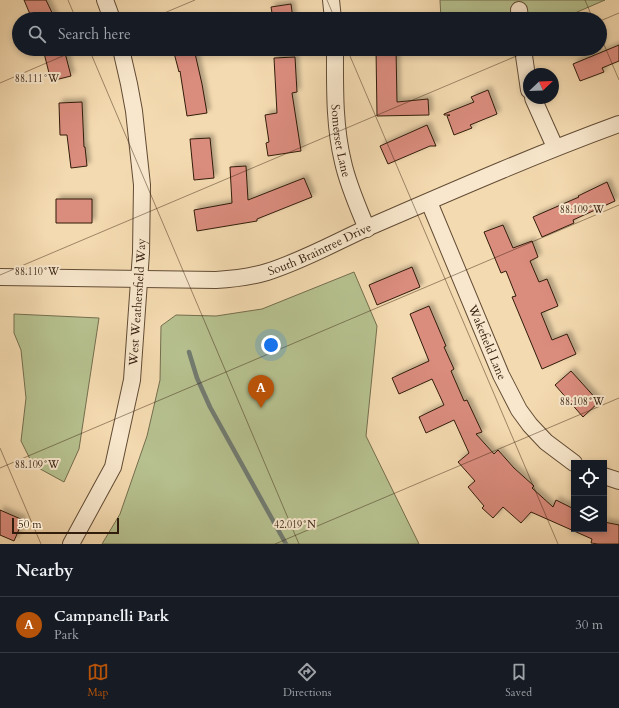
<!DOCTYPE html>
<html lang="en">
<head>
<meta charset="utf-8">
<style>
	body { margin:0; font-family:Cardo,serif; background:#20242c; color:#f1f3f6 }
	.controls { position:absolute; right:12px; bottom:12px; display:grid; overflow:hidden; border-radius:0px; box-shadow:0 2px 6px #0003 }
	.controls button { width:36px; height:36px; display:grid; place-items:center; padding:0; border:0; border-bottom:1px solid #363941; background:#171b24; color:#f1f3f6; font:20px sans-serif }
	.compass { position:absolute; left:523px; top:68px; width:36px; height:36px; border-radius:50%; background:#171b24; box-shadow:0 2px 6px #0003; rotate:67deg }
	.scale { position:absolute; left:12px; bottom:10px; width:107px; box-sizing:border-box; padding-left:4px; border:2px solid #321c0c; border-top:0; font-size:11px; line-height:14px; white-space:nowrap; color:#321c0c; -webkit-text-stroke:3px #f8e7cc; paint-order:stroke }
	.you { position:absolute; left:271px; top:345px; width:14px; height:14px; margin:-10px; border:3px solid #fff; border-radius:50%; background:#1a73e8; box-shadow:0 0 0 6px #1a73e833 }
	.badge { display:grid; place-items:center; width:26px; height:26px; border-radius:50%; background:#b45309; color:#fff; font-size:13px; font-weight:700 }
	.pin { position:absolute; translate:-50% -33px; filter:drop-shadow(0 1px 2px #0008) }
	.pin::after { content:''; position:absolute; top:21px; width:14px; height:12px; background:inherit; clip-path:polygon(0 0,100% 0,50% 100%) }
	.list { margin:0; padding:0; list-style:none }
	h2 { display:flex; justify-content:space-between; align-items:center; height:52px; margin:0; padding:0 16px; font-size:17px }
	h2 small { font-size:13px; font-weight:400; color:#9ea1a6 }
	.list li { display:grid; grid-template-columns:26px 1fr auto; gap:12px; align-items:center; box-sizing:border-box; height:56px; padding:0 16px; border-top:1px solid #363941 }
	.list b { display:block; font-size:15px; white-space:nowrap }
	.list p { margin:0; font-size:13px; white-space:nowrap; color:#9ea1a6 }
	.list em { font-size:13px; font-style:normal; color:#9ea1a6 }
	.icon { flex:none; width:22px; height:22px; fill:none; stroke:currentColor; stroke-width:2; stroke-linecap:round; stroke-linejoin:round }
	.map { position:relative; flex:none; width:619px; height:544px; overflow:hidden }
	.search { position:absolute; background:#171b24; box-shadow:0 2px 6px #0003; left:12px; right:12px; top:12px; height:44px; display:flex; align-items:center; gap:10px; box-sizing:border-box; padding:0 14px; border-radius:22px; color:#9ea1a6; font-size:15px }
	.sheet { height:108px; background:#171b24 }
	nav { display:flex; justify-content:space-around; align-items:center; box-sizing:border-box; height:56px; border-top:1px solid #363941; background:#171b24; font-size:11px; color:#9ea1a6 }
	nav a { display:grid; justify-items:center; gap:2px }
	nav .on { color:#b45309 }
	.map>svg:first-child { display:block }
</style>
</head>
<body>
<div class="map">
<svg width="619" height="544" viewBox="0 0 619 544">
	<defs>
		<filter id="shadow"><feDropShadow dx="3.5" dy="-3.5" stdDeviation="2" flood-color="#0004"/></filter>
	</defs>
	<rect width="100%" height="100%" fill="#f4dab0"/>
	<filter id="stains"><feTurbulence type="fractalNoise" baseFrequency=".005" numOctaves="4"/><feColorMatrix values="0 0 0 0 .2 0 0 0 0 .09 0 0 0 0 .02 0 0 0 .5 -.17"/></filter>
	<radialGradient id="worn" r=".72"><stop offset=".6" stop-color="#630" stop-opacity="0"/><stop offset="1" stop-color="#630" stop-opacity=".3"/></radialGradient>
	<path fill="#b6c18f" stroke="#746e4e" d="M440 0H605L561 19H441Z
		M354 272 377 326 366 436 419 544H102L120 514 147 436 160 380 161 326 176 315 216 316 262 309Z
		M14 314 99 318 79 449 64 482 33 465 21 441 26 398 21 350 14 333Z"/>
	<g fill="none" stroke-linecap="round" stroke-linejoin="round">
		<path stroke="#727b70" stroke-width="4.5" d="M189 352 197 378 210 407 286 544"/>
	</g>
	<path fill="#da8c7d" stroke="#321c0c" filter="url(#shadow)" d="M24 0H46L55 19H32Z
		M291 4 293 19H273L271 7Z
		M619 45V61L602 68 604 72 580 81 573 64Z
		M43 49H64L71 76 51 81Z
		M173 49H194L202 84 207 113 187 116 180 71 179 72Z
		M376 49H396L397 102 428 99 429 115 377 116Z
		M295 57 297 92 292 93 301 151 268 156 266 143 269 142 265 115 277 113 274 58Z
		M488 90 497 114 470 125 472 128 454 135 447 116 450 115H444V114L474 102 471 97Z
		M82 102 84 147H85L87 166 71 168 67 135H60L59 103Z
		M427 125 436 146H430L388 164 380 146Z
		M210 138 214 178 194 180 190 139Z
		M246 166 248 200 304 178 312 197 257 219V221L197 231 194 210 232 203 230 167Z
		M607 182 615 201 573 220 574 223 542 237 533 217 579 197 578 196Z
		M56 199H92V223H56Z
		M503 225 513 248 532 241 538 257 530 261 539 282 547 279 558 306 541 313 552 340 567 334 576 354 542 369 512 297 516 296 506 271 501 273 484 232Z
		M412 267 420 287 377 305 369 285Z
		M429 306 446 346 444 347 454 369 451 371 464 401 467 400 482 432 476 434 494 454 498 450 514 468 534 486 532 488 553 507 556 500 574 509V529H604V522L619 525V544H598L591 543 592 539 531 512 521 523 503 507 493 518 482 508 484 506 468 487 475 481 458 462 469 453 454 420 426 433 419 417 444 405 432 379 399 394 392 378 429 361 410 314Z
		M571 371 599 402 583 417 555 385Z
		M0 510 23 520 14 541 0 535Z"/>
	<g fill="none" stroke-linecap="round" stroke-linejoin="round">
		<defs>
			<g id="minor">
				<path d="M105 0 112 19"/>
				<path d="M331 0 333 19"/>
				<path d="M519 10 520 19"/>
				<path id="s1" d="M335 49C335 87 334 125 343 162 348 185 358 207 367 229"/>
				<path d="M523 49 529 90"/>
				<path d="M533 98 555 147"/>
				<path id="s2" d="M429 202 501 375 519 410 530 425 546 442 574 463"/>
				<path id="s3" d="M0 277 216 280C234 279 250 277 267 272 302 261 334 243 367 228 450 192 534 155 619 124"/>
				<path d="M604 476 619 481"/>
				<path id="s4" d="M71 544 113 467 132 380 141 253 142 185 134 111 129 84 121 49"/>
			</g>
		</defs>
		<use href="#minor" stroke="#624c35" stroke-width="18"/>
		<use href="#minor" stroke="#f8e7cc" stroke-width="16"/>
	</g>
	<path fill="none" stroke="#321c0c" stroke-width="1" stroke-opacity="0.45" d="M68 0 76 19M327 0 335 19M585 0 593 19M150 19 195 0M600 21 619 13M600 35 619 80M89 49 299 544M347 49 558 544M0 83 79 49M0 275 533 49M0 448 41 544M0 468 619 205M275 544 619 398"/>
	<g text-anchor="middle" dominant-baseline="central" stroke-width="4" stroke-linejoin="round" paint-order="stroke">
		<g font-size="12" fill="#321c0c" stroke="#f8e7cc">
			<text stroke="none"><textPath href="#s1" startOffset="92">Somerset Lane</textPath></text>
			<text stroke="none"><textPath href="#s3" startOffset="325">South Braintree Drive</textPath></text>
			<text stroke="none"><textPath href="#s4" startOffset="255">West Weathersfield Way</textPath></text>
			<text stroke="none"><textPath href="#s2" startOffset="152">Wakefield Lane</textPath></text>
		</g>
	</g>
	<g font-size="10" text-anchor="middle" fill="#321c0c" stroke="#f8e7cc" stroke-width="4" stroke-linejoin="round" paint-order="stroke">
		<text x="37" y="82">88.111°W</text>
		<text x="582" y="213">88.109°W</text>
		<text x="37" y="275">88.110°W</text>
		<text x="582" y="405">88.108°W</text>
		<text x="37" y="468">88.109°W</text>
		<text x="295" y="528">42.019°N</text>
	</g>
	<rect width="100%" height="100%" filter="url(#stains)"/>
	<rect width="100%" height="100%" fill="url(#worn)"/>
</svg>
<div class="controls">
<button><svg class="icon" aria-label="locate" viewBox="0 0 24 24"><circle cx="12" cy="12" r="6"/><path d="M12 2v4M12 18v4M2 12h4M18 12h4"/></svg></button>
<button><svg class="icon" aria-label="layers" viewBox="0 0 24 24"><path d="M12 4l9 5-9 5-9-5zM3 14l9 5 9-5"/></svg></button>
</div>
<svg class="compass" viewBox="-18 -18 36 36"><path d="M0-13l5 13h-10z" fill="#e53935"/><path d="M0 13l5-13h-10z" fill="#9ea1a6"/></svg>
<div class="scale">50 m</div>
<div class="you"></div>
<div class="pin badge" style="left:261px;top:408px">A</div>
<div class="search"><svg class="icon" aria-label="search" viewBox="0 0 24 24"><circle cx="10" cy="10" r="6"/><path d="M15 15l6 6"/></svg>Search here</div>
</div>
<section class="sheet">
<h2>Nearby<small></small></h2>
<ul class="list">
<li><span class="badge">A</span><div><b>Campanelli Park</b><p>Park</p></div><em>30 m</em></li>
</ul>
</section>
<nav>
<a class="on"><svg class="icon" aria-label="map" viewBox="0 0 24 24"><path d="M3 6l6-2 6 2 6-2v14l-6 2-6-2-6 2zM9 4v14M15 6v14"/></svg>Map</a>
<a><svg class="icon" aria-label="directions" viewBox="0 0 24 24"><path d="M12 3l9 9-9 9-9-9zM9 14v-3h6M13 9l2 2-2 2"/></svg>Directions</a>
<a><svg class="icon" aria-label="saved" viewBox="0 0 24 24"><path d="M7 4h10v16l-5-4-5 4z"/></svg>Saved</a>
</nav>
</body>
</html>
